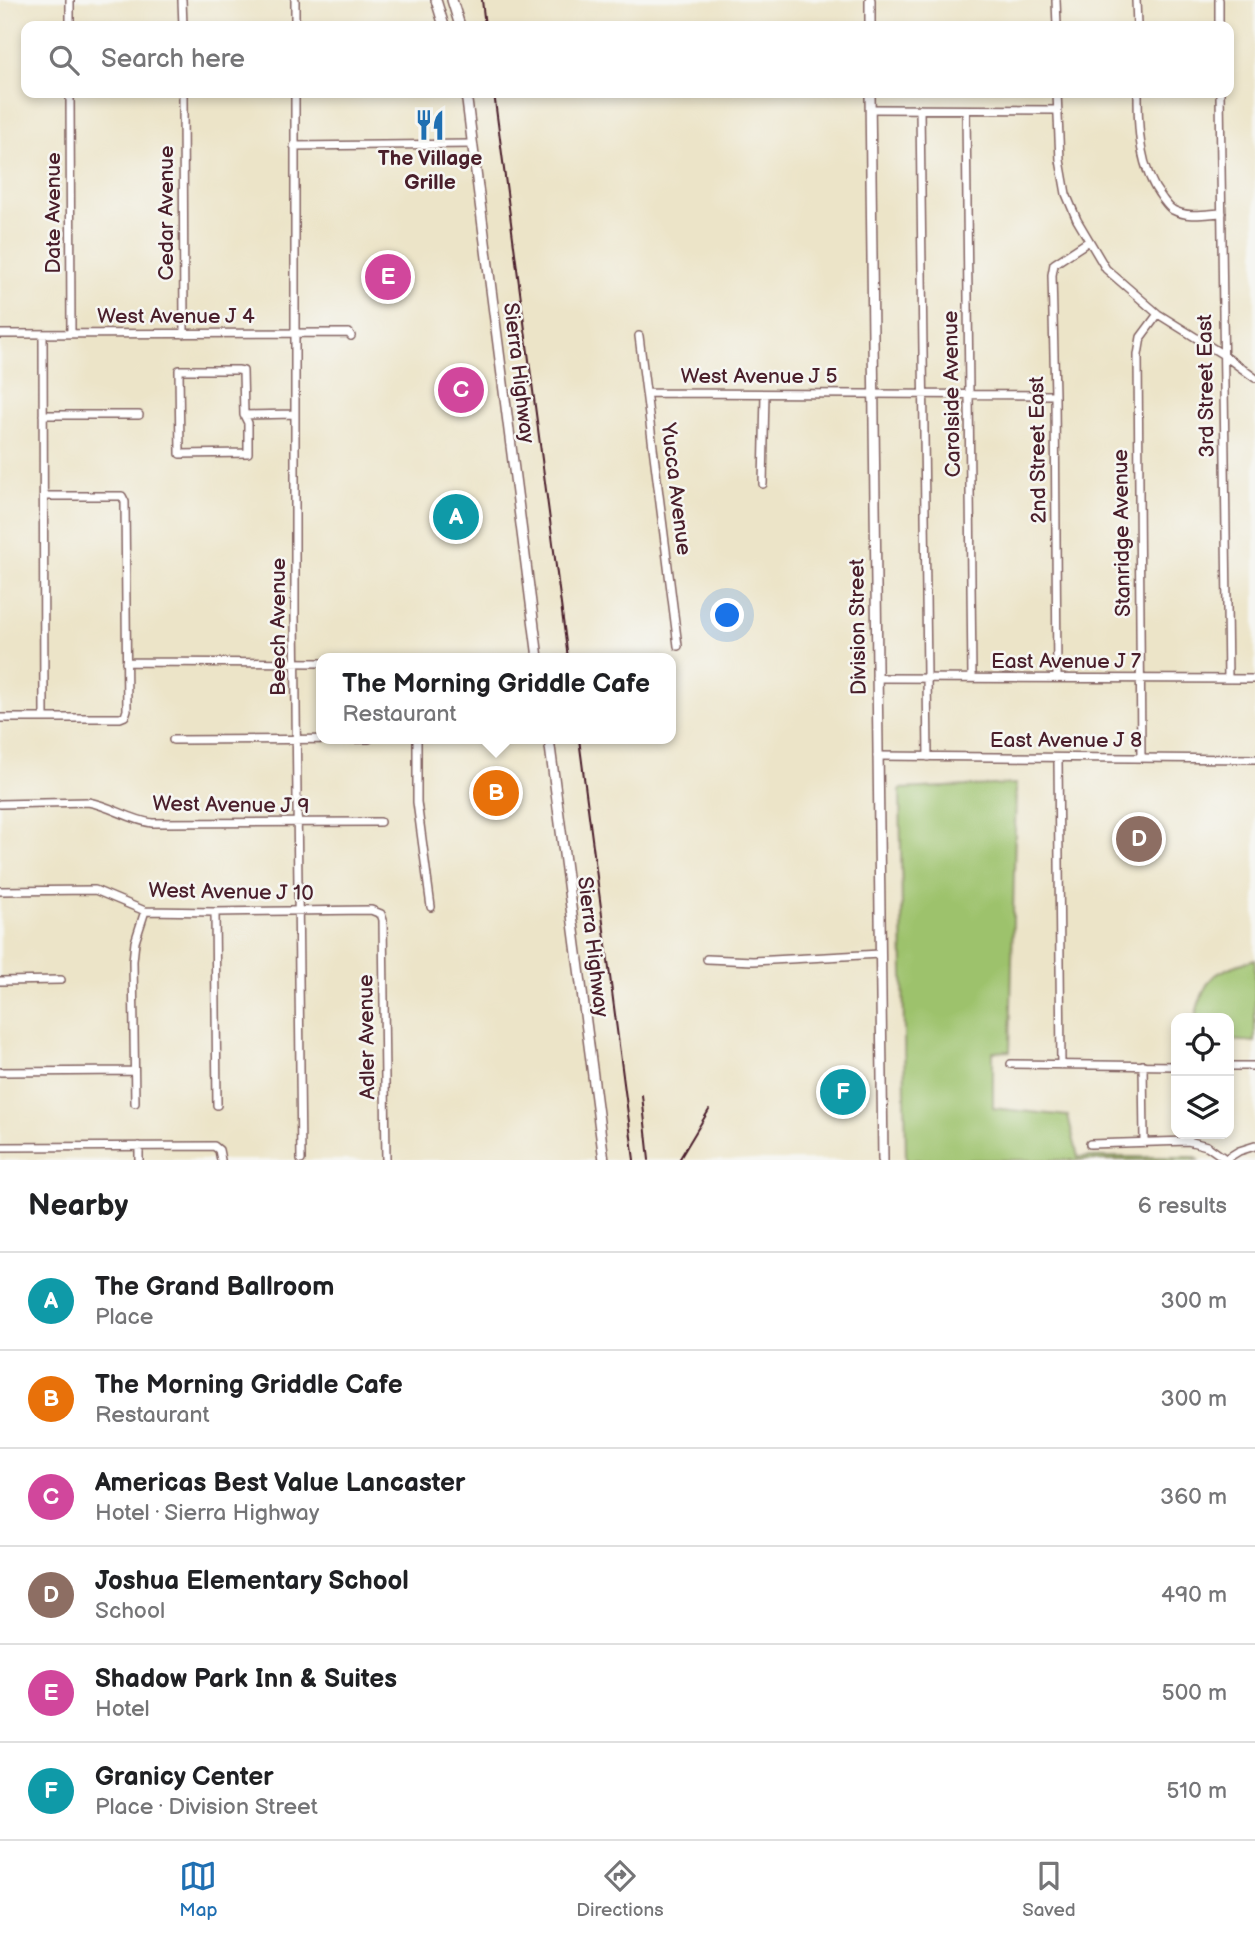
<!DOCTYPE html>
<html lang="en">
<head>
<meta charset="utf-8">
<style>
	body { margin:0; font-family:"Balsamiq Sans",sans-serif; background:#f6f6f6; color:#202124 }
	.controls { position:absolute; right:21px; bottom:21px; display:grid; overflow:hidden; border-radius:14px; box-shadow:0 4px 10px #0003 }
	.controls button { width:63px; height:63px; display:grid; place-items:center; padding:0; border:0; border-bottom:2px solid #e0e0e0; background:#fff; color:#202124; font:35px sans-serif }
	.you { position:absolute; left:728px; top:616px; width:24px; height:24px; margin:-18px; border:5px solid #fff; border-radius:50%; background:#1a73e8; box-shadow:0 0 0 10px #1a73e833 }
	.badge { display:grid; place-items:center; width:46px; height:46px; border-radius:50%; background:#1f6fb2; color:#fff; font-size:23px; font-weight:700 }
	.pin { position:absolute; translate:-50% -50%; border:4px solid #fff; box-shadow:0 2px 7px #0006 }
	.popup { position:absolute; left:316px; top:653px; width:360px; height:91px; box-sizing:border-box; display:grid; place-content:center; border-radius:14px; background:#fff; filter:drop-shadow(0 2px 5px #0005); font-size:23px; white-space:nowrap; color:#757577 }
	.popup b { font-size:26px; color:#202124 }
	.popup::after { content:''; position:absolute; left:50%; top:100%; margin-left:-14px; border:14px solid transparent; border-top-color:#fff }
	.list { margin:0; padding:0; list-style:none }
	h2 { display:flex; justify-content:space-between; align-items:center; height:91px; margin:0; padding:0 28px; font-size:30px }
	h2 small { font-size:23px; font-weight:400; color:#757577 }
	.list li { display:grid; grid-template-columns:46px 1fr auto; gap:21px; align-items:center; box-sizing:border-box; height:98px; padding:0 28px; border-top:2px solid #e0e0e0 }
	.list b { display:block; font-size:26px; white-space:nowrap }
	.list p { margin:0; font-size:23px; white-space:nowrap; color:#757577 }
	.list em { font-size:23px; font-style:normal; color:#757577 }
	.icon { flex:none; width:38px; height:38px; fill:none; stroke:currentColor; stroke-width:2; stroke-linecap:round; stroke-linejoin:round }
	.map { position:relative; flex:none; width:1255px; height:1160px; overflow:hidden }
	.search { position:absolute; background:#fff; box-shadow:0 4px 10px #0003; left:21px; right:21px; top:21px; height:77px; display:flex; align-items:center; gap:18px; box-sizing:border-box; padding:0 24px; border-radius:14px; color:#757577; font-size:26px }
	.sheet { height:679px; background:#fff }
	nav { display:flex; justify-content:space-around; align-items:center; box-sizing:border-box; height:98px; border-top:2px solid #e0e0e0; background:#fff; font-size:19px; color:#757577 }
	nav a { display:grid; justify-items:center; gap:4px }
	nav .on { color:#1f6fb2 }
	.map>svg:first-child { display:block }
</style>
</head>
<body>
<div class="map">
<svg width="1255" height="1160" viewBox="0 0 1255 1160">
	<rect width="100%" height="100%" fill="#f6f6f2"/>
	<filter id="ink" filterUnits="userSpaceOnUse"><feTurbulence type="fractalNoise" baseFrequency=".0143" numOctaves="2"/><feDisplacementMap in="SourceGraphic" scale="14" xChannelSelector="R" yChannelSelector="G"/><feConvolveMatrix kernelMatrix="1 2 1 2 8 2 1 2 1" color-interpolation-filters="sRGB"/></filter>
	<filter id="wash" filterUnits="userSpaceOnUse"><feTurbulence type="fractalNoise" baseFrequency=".00686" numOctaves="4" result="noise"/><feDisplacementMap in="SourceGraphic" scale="28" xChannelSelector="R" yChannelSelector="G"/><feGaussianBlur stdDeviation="1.57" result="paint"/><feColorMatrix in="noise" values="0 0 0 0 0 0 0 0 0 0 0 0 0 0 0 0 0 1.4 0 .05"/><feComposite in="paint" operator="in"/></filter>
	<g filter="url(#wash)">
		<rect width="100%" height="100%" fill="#ece4c8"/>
		<path fill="#9dc26c" stroke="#74704c" stroke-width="2" d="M1016 784 1010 1051 993 1052V1108L1068 1116 1078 1157H1195L1198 1160H906L900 789Z
			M1255 959V1042L1229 1040V1018H1195C1198 1005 1203 987 1213 977 1224 968 1242 963 1255 959Z"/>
	</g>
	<g filter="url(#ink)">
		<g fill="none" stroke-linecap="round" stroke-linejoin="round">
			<defs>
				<path id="minor" d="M70 0V26
					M182 0 183 26
					M1056 0 1057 26
					M1136 0 1137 26
					M1219 0V26
					M295 26V0
					M70 93 71 334
					M183 93 184 334
					M295 93V616L301 1160
					M1057 93 1060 160 1066 194 1077 220 1106 269 1158 314 1222 354 1255 378
					M1138 93C1138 129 1139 168 1162 198 1165 202 1169 208 1173 210 1188 218 1205 214 1222 213
					M1220 93 1228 679
					M870 109 1057 110
					M920 109 928 757
					M966 110 972 678
					M294 146 473 144
					M0 334 349 333 351 336
					M43 334 44 718
					M639 336 678 646
					M179 370H238L243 371 244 415 248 423V453L180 454Z
					M646 393 1055 395
					M43 415H139
					M244 415 295 414
					M763 484 765 394
					M126 662 321 663
					M876 678 1255 679
					M1057 678 1055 395 1052 275 1054 264 1089 241
					M0 718H120L125 716 127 710 125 502 122 496H44
					M417 739V802L431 907
					M173 740 369 739
					M877 756 1255 759
					M1141 758 1138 355 1141 337 1158 314
					M1058 759 1061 1065
					M0 804 88 802C111 806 130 820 152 823L380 822
					M0 891 95 890 145 911 215 912 371 910 381 914 383 920 386 1160
					M215 912 217 1105
					M707 959 753 961 880 954
					M0 981 61 980
					M1011 1064 1176 1066
					M1143 1065 1144 1141
					M1229 1066H1255
					M0 1072 134 1071
					M135 1103 133 961 135 942 145 911
					M1090 1144 1188 1141 1207 1146 1227 1160
					M0 1147 214 1146 219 1150 221 1160
					M1226 1159 1239 1151 1255 1146
					M139 1160V1146"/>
				<path id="major" d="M436 0 444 26
					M452 0 460 26
					M870 0V26
					M466 93 538 658
					M870 93 883 1160
					M549 739 604 1160"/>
			</defs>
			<use href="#minor" stroke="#836462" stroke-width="10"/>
			<use href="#major" stroke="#836462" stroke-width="12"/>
			<use href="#minor" stroke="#fff" stroke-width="7"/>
			<use href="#major" stroke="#fff" stroke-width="9"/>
			<path stroke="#4a1f2b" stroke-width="2" d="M482 0 485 26
				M494 93 568 658
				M579 739 634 1160
				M642 1095 649 1160
				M679 1160 709 1110"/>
		</g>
	</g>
	<defs>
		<symbol id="restaurant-bare" viewBox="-9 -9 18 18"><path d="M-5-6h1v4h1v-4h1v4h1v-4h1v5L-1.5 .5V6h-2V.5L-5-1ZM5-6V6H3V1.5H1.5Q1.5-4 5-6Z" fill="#1f6fb2" stroke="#f6f6f2" stroke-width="2.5" paint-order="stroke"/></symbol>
	</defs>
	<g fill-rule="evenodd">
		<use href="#restaurant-bare" x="408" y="103" width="44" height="44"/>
	</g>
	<g text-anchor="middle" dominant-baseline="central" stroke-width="5" stroke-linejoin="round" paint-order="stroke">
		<g font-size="21" font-weight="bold" fill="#4a1f2b" stroke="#f6f6f2">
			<text x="430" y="158">The Village<tspan x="430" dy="24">Grille</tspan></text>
		</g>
		<g font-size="21" fill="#4a1f2b" stroke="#f6f6f2">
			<text transform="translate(53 213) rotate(-90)">Date Avenue</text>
			<text transform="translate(166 213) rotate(-90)">Cedar Avenue</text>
			<text x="176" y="316">West Avenue J 4</text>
			<text transform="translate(519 373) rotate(83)">Sierra Highway</text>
			<text x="759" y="376">West Avenue J 5</text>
			<text transform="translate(1206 386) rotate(-91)">3rd Street East</text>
			<text transform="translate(952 394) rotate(-91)">Carolside Avenue</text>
			<text transform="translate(1038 450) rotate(-91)">2nd Street East</text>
			<text transform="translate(676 489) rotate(83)">Yucca Avenue</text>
			<text transform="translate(1122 533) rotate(-91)">Stanridge Avenue</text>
			<text transform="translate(278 627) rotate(-90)">Beech Avenue</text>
			<text transform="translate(858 627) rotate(-91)">Division Street</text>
			<text x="1066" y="661">East Avenue J 7</text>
			<text x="1066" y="740">East Avenue J 8</text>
			<text transform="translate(231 805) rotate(1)">West Avenue J 9</text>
			<text transform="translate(231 892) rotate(1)">West Avenue J 10</text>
			<text transform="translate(593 947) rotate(83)">Sierra Highway</text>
			<text transform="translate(367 1037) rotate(-91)">Adler Avenue</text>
		</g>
	</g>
</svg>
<div class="controls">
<button><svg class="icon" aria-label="locate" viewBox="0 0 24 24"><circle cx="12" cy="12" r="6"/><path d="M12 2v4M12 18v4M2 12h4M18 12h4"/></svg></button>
<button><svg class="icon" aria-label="layers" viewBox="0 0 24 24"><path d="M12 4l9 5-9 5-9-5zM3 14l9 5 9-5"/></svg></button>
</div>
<div class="you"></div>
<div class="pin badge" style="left:456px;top:517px;background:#0f9aa8">A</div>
<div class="pin badge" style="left:496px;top:793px;background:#e8710a">B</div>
<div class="popup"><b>The Morning Griddle Cafe</b>Restaurant</div>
<div class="pin badge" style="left:461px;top:390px;background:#d1479c">C</div>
<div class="pin badge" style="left:1139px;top:839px;background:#8d6e63">D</div>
<div class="pin badge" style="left:388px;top:277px;background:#d1479c">E</div>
<div class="pin badge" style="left:843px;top:1092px;background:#0f9aa8">F</div>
<div class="search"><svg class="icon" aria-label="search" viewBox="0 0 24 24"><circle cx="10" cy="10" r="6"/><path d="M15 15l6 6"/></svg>Search here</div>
</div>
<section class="sheet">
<h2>Nearby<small>6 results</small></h2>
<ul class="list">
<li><span class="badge" style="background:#0f9aa8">A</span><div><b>The Grand Ballroom</b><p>Place</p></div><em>300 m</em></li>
<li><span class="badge" style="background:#e8710a">B</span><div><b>The Morning Griddle Cafe</b><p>Restaurant</p></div><em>300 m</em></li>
<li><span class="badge" style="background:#d1479c">C</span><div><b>Americas Best Value Lancaster</b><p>Hotel · Sierra Highway</p></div><em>360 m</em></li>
<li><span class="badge" style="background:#8d6e63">D</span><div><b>Joshua Elementary School</b><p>School</p></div><em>490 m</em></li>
<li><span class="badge" style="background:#d1479c">E</span><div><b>Shadow Park Inn &amp; Suites</b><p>Hotel</p></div><em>500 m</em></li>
<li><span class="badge" style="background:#0f9aa8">F</span><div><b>Granicy Center</b><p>Place · Division Street</p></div><em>510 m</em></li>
</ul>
</section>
<nav>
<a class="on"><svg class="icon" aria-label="map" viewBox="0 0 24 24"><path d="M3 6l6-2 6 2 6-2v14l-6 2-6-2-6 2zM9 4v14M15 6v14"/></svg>Map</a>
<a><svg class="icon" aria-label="directions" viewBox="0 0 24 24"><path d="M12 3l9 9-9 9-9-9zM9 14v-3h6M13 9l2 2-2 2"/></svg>Directions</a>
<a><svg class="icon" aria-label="saved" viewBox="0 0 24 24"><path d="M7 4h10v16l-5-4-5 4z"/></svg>Saved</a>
</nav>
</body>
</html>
